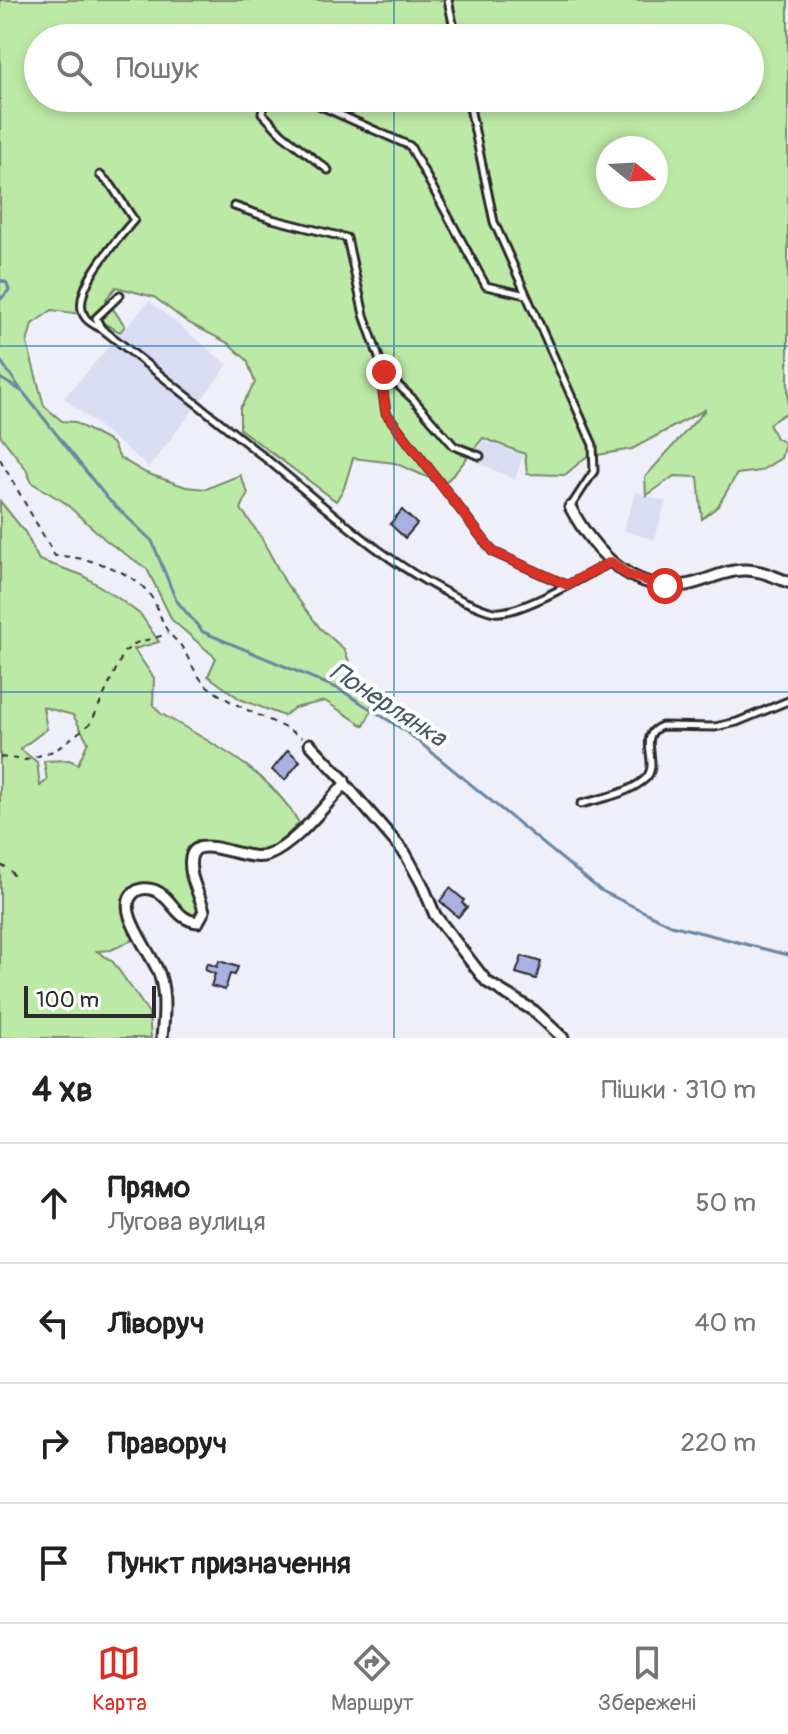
<!DOCTYPE html>
<html lang="uk">
<head>
<meta charset="utf-8">
<style>
	body { margin:0; font-family:Pangolin,sans-serif; background:#f2f2f2; color:#222 }
	.compass { position:absolute; left:596px; top:136px; width:72px; height:72px; border-radius:50%; background:#fff; box-shadow:0 4px 12px #0003; rotate:108deg }
	.scale { position:absolute; left:24px; bottom:20px; width:132px; box-sizing:border-box; padding-left:8px; border:4px solid #2b2b2b; border-top:0; font-size:22px; line-height:28px; white-space:nowrap; color:#2b2b2b; -webkit-text-stroke:6px #fff; paint-order:stroke }
	.stop { position:absolute; width:24px; height:24px; margin:-18px; border:6px solid #d93025; border-radius:50%; background:#fff }
	.stop.end { background:#d93025; border-color:#fff; box-shadow:0 2px 8px #0008 }
	.list { margin:0; padding:0; list-style:none }
	h2 { display:flex; justify-content:space-between; align-items:center; height:104px; margin:0; padding:0 32px; font-size:34px }
	h2 small { font-size:26px; font-weight:400; color:#767676 }
	.list li { display:grid; grid-template-columns:52px 1fr auto; gap:24px; align-items:center; box-sizing:border-box; height:120px; padding:0 32px; border-top:2px solid #e0e0e0 }
	.list b { display:block; font-size:30px; white-space:nowrap }
	.list p { margin:0; font-size:26px; white-space:nowrap; color:#767676 }
	.list em { font-size:26px; font-style:normal; color:#767676 }
	.icon { flex:none; width:44px; height:44px; fill:none; stroke:currentColor; stroke-width:2; stroke-linecap:round; stroke-linejoin:round }
	.map { position:relative; flex:none; width:788px; height:1038px; overflow:hidden }
	.search { position:absolute; background:#fff; box-shadow:0 4px 12px #0003; left:24px; right:24px; top:24px; height:88px; display:flex; align-items:center; gap:20px; box-sizing:border-box; padding:0 28px; border-radius:44px; color:#767676; font-size:30px }
	.sheet { height:584px; background:#fff }
	nav { display:flex; justify-content:space-around; align-items:center; box-sizing:border-box; height:112px; border-top:2px solid #e0e0e0; background:#fff; font-size:22px; color:#767676 }
	nav a { display:grid; justify-items:center; gap:4px }
	nav .on { color:#d93025 }
	.map>svg:first-child { display:block }
</style>
</head>
<body>
<div class="map">
<svg width="788" height="1038" viewBox="0 0 788 1038">
	<rect width="100%" height="100%" fill="#eeeff9"/>
	<filter id="ink" filterUnits="userSpaceOnUse"><feTurbulence type="fractalNoise" baseFrequency=".0125" numOctaves="2"/><feDisplacementMap in="SourceGraphic" scale="16" xChannelSelector="R" yChannelSelector="G"/><feConvolveMatrix kernelMatrix="1 2 1 2 8 2 1 2 1" color-interpolation-filters="sRGB"/></filter>
	<g filter="url(#ink)">
		<path fill="#dadcf2" d="M149 301 228 365 149 467 64 398Z
			M482 440 523 455 515 480 475 461Z
			M636 492 666 502 654 540 623 530Z"/>
		<path fill="#bde9a6" stroke="#748a68" stroke-width="2" fill-rule="evenodd" d="M0 0H788V416L784 414 769 424 776 438 785 443 781 458 760 471 737 474 718 506 702 519 698 477 674 476 646 496 645 477 706 409 632 449 586 457 565 475 527 474 525 454 483 438 455 473 443 484 395 463 353 458 344 488 336 501 240 429V408L255 383 247 360 228 343 187 322 154 297 116 287 106 299 125 326 120 332 88 315 52 310 32 324 27 343 44 406 62 421 74 422 112 443 120 458 146 473 186 487 206 489 240 475 248 493 241 509 261 537 285 582 320 628 344 649 357 681 373 707 364 726 325 701 294 708 284 716 240 699 208 676 216 658 172 620 147 569 108 542 64 502 32 483 26 469 0 435ZM38 38H750V98H38ZM608 148H656V196H608Z
			M0 501 25 532 39 560 82 575 118 598 141 615 159 642 134 649 154 678 153 704 160 713C211 743 269 770 299 823L277 845 251 851 196 840 184 860 199 907 198 915 190 919 179 912 161 888 141 884 128 894 137 938 111 950 97 951 113 962 149 1013 151 1038H0ZM43 707 73 715 88 742 78 764 69 760 44 761 47 780 40 786 37 762 20 749 47 729Z"/>
		<g fill="none" stroke-linecap="round" stroke-linejoin="round">
			<path stroke="#6a86a1" stroke-width="3" d="M0 280 7 283 9 290 0 300
				M0 360 21 390
				M0 378 23 392 107 498 152 541 176 600 203 632 339 689 407 732 600 890 671 925 788 955"/>
		</g>
		<path fill="#aab1e2" stroke="#2b2b2b" stroke-width="2" d="M402 510 417 524 405 538 390 524Z
			M288 750 300 761 285 780 272 770Z
			M450 888 464 900 462 903 467 907 458 917 440 901Z
			M522 956 541 962 536 979 516 973Z
			M219 961 238 967 235 975 230 974 225 990 211 986 215 974 205 970 207 963 217 967Z"/>
		<g fill="none" stroke-linecap="round" stroke-linejoin="round">
			<defs>
				<path id="service" d="M448 0 456 38
					M265 98 262 113 282 134 328 170
					M303 98 410 146 486 286 526 295
					M468 98 494 222 593 445 594 471 571 506
					M100 175 111 185 134 220C118 239 68 292 85 317 88 322 95 325 100 328
					M234 206 272 219 347 238 364 315 384 372 383 393 386 413 493 552 566 585
					M120 295 96 318 101 328C155 371 210 414 264 457 328 509 390 568 466 602 475 605 485 611 495 612 520 615 586 575 611 562
					M385 373 413 399 454 446 480 456
					M581 804C602 798 628 794 645 779 662 764 635 735 662 726L715 727 737 722 788 701"/>
				<path id="minor" d="M570 507C594 551 630 593 686 585 703 582 717 574 734 571 753 567 771 575 788 582
					M310 744 344 780 345 784 405 853 422 884 435 915 479 972 487 982 534 1011 563 1038
					M162 1038C164 1017 166 996 160 976 154 955 112 908 135 892 140 888 148 888 154 890 173 897 175 920 198 922L204 911C201 899 195 888 192 876 180 819 242 865 268 855 295 845 325 805 345 784"/>
			</defs>
			<use href="#service" stroke="#2b2b2b" stroke-width="11"/>
			<use href="#minor" stroke="#2b2b2b" stroke-width="15"/>
			<path stroke="#2b2b2b" stroke-width="2" stroke-dasharray="6 6" stroke-linecap="butt" d="M0 459 55 556C85 556 131 569 150 595 158 606 161 622 169 633 173 638 178 642 182 647 189 659 195 674 205 684 234 709 271 717 302 738
				M0 757 26 760 56 750 91 723 124 652 136 643 168 634
				M0 865 9 869 16 879"/>
			<use href="#service" stroke="#fff" stroke-width="5"/>
			<use href="#minor" stroke="#fff" stroke-width="9"/>
		</g>
	</g>
	<g fill="none" stroke-linecap="round" stroke-linejoin="round" filter="url(#ink)">
		<path stroke="#d93025" stroke-width="10" d="M384 372 383 393 386 413 493 552 567 585 611 562 628 575 665 586"/>
	</g>
	<path fill="none" stroke="#1f6fb2" stroke-width="2" stroke-opacity="0.55" d="M394 0V38M394 98V1038M0 346H788M0 692H788"/>
	<g text-anchor="middle" dominant-baseline="central" stroke-width="8" stroke-linejoin="round" paint-order="stroke">
		<g font-size="26" font-style="italic" fill="#4a5966" stroke="#fff">
			<text transform="translate(388 705) rotate(33)">Понерлянка</text>
		</g>
	</g>
</svg>
<svg class="compass" viewBox="-18 -18 36 36"><path d="M0-13l5 13h-10z" fill="#e53935"/><path d="M0 13l5-13h-10z" fill="#767676"/></svg>
<div class="scale">100 m</div>
<div class="stop" style="left:665px;top:586px"></div>
<div class="stop end" style="left:384px;top:372px"></div>
<div class="search"><svg class="icon" aria-label="search" viewBox="0 0 24 24"><circle cx="10" cy="10" r="6"/><path d="M15 15l6 6"/></svg>Пошук</div>
</div>
<section class="sheet">
<h2>4 хв<small>Пішки · 310 m</small></h2>
<ul class="list">
<li><svg class="icon" aria-label="ahead" viewBox="0 0 24 24"><path d="M12 20V5M6 11l6-6 6 6"/></svg><div><b>Прямо</b><p>Лугова вулиця</p></div><em>50 m</em></li>
<li><svg class="icon" aria-label="left" viewBox="0 0 24 24"><path d="M17 20v-9H6M10 6l-5 5 5 5"/></svg><div><b>Ліворуч</b></div><em>40 m</em></li>
<li><svg class="icon" aria-label="right" viewBox="0 0 24 24"><path d="M7 20v-9h11M14 6l5 5-5 5"/></svg><div><b>Праворуч</b></div><em>220 m</em></li>
<li><svg class="icon" aria-label="arrive" viewBox="0 0 24 24"><path d="M6 21V4h12l-3 4 3 4H6"/></svg><div><b>Пункт призначення</b></div></li>
</ul>
</section>
<nav>
<a class="on"><svg class="icon" aria-label="map" viewBox="0 0 24 24"><path d="M3 6l6-2 6 2 6-2v14l-6 2-6-2-6 2zM9 4v14M15 6v14"/></svg>Карта</a>
<a><svg class="icon" aria-label="directions" viewBox="0 0 24 24"><path d="M12 3l9 9-9 9-9-9zM9 14v-3h6M13 9l2 2-2 2"/></svg>Маршрут</a>
<a><svg class="icon" aria-label="saved" viewBox="0 0 24 24"><path d="M7 4h10v16l-5-4-5 4z"/></svg>Збережені</a>
</nav>
</body>
</html>
